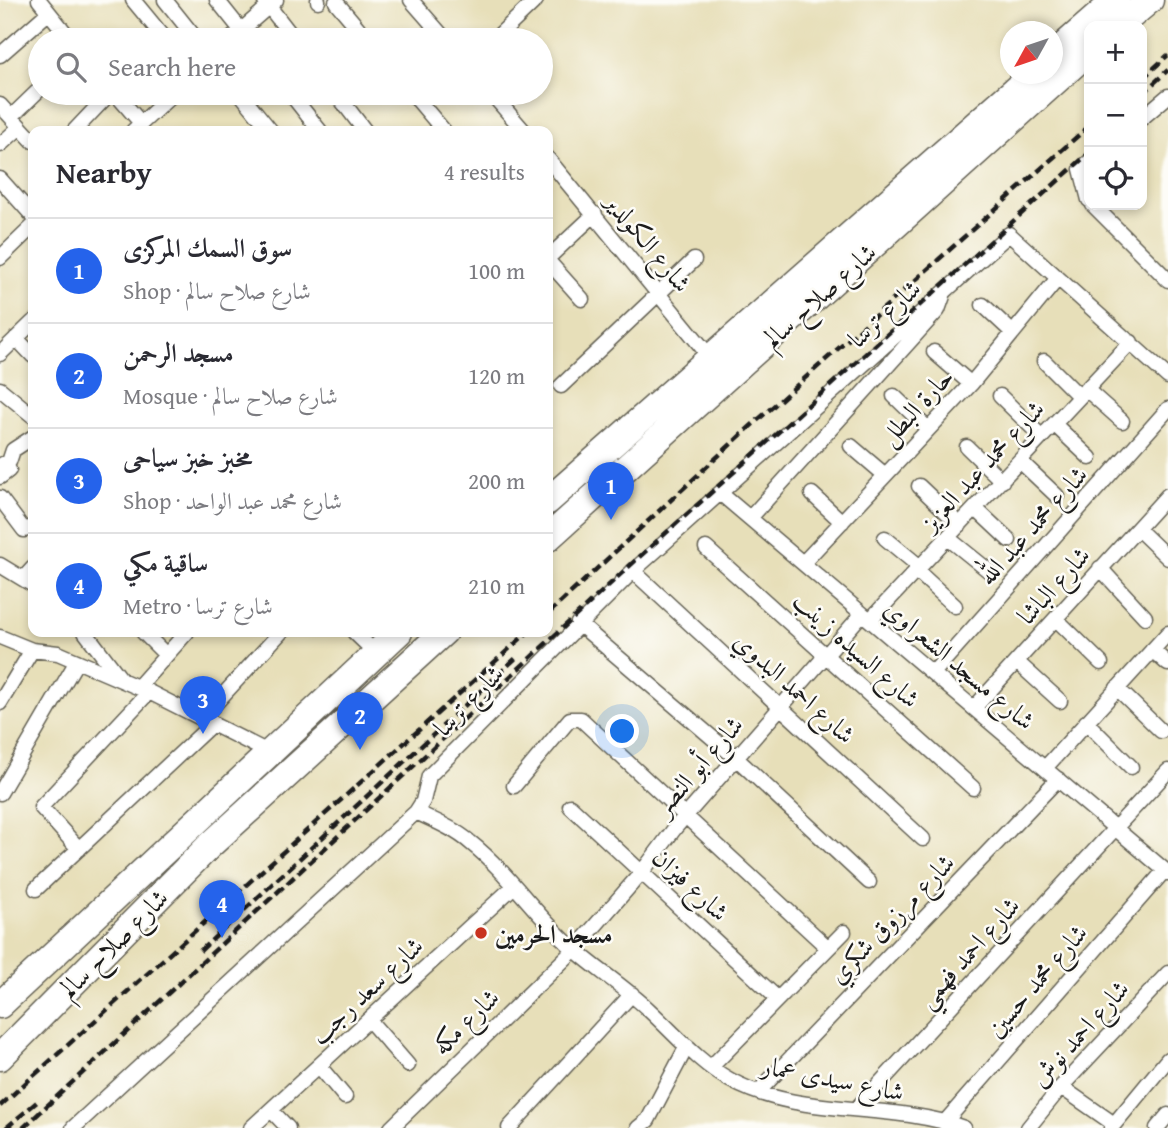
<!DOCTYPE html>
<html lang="en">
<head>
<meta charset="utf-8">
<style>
	body { margin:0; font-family:"Gentium Book Plus",Amiri,serif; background:#f7f7f7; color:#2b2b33 }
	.controls { position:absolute; right:21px; top:21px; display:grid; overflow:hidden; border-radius:14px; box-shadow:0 4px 10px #0003 }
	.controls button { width:63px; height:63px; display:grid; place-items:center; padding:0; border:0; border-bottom:2px solid #e1e1e2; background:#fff; color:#2b2b33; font:35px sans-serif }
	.compass { position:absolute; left:1000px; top:21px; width:63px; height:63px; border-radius:50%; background:#fff; box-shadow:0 4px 10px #0003; rotate:230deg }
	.you { position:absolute; left:623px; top:732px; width:24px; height:24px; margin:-18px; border:5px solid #fff; border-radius:50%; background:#1a73e8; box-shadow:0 0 0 10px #1a73e833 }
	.badge { display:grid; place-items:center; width:46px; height:46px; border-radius:50%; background:#2563eb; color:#fff; font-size:23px; font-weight:700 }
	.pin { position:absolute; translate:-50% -58px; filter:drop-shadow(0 2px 4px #0008) }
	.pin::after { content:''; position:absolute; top:37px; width:24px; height:21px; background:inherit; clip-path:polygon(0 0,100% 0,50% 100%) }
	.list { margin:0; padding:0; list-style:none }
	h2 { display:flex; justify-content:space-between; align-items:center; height:91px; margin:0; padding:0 28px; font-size:30px }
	h2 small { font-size:23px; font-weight:400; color:#7c7c81 }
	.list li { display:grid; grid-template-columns:46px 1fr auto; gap:21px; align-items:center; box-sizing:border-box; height:105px; padding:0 28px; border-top:2px solid #e1e1e2 }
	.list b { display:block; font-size:26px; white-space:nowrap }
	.list p { margin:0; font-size:23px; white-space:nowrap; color:#7c7c81 }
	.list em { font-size:23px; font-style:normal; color:#7c7c81 }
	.icon { flex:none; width:38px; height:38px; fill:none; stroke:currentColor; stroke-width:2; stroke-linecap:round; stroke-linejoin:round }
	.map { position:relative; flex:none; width:1168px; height:1128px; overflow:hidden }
	.search { position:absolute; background:#fff; box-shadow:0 4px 10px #0003; left:28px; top:28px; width:525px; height:77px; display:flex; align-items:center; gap:18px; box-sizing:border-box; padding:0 24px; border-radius:38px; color:#7c7c81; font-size:26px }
	.panel { position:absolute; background:#fff; box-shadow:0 4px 10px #0003; left:28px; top:126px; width:525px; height:511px; border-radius:14px }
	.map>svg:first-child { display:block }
</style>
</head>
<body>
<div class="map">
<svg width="1168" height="1128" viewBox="0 0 1168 1128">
	<rect width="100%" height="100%" fill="#fdfcf7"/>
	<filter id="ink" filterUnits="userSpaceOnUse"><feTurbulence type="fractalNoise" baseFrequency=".0143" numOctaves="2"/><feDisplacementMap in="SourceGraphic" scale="14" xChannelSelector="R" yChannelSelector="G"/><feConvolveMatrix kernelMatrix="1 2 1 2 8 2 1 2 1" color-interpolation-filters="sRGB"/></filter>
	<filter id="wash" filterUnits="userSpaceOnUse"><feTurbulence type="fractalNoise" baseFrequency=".00686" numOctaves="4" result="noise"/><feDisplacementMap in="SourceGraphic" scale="28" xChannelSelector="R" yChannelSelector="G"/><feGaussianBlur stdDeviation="1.57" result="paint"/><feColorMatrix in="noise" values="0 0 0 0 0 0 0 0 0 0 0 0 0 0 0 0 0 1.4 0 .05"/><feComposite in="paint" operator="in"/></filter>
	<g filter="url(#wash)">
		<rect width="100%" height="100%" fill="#e7dfb9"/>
	</g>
	<g filter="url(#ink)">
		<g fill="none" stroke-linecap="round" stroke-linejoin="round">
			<defs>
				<path id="street" d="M39 0 71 40
					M133 0 166 40
					M165 0 197 40
					M217 0 249 40
					M264 0 295 40
					M318 0V1
					M411 0 446 40
					M336 2 368 40
					M230 40 276 0
					M494 40 536 0
					M0 55 48 13
					M115 93 141 123
					M240 93 271 131
					M290 93 320 131
					M336 93 365 131
					M412 93 444 131
					M491 93 524 131
					M0 105 33 141
					M11 117 40 89
					M1142 118 1168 96
					M74 131 110 93
					M133 131 174 93
					M0 145 20 127
					M548 159 710 357
					M1089 162 1081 169 1089 200
					M0 179 33 216
					M1093 205 1168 280
					M0 258 33 226
					M548 258 595 214
					M548 261 582 299
					M983 305 1012 332
					M16 338 33 356
					M934 352 971 384
					M0 354 33 322
					M1044 361 1079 396
					M561 386 694 260
					M0 389 33 416
					M1086 389 1122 421
					M894 396 928 429
					M1000 396 1042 437
					M1054 424 1090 458
					M851 446 885 475
					M967 447 1002 481
					M1020 461 1057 496
					M0 477 9 470 3 464 9 462 13 450 33 437
					M919 486 960 525
					M720 493 1168 873
					M812 494 842 522
					M0 498 24 530 33 527
					M976 509 1009 540
					M750 518 938 310 943 296
					M1138 529 1168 558
					M885 538 920 567
					M948 538 989 571
					M706 548 973 788
					M803 563 971 384 1058 278
					M0 565 33 585
					M1100 568 1145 617
					M633 571 923 839
					M917 571 955 606
					M23 579 33 568
					M1056 619 1101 663
					M870 620 1131 342
					M578 623 736 758 869 882
					M85 632 120 678
					M143 632 166 655
					M354 632 376 653
					M0 637 32 650 58 653 149 692 268 752
					M1152 650 1168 664
					M1017 662 1060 701
					M933 673 1168 409
					M138 687 187 632
					M1117 688 1161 731
					M0 703 32 650
					M974 708 1168 495
					M202 718 281 632
					M1086 722 1131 767
					M1045 768 1168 633
					M514 786 570 719H581L828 948
					M0 793 77 661
					M570 806 778 999
					M416 812C435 821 455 829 471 843 510 874 537 918 575 950 599 971 626 988 649 1010 675 1034 699 1063 730 1080 801 1119 890 1101 964 1128
					M79 849 41 807 149 692
					M36 889 213 723
					M369 1020 408 1065
					M319 1066 345 1097
					M711 1067 844 932
					M1061 1087 1114 1124
					M759 1091 1058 779
					M857 1108 1168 771
					M271 1110 288 1128
					M944 1123 1165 870
					M73 1128 416 812 423 801 429 776 633 571 1009 234 1168 377
					M251 1128 513 887
					M391 1128 574 950 642 872 675 828 862 614
					M509 1128 632 994
					M638 1128 648 1120 687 1046
					M1028 1128 1061 1087 1168 973
					M1111 1128 1168 1059
					M1157 1128 1168 1115"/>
				<path id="highway" d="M1119 26 1150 0
					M1052 56 1116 0
					M548 501 1033 74
					M548 538 1089 51
					M0 1005 399 632
					M0 1057 208 847 444 632"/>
			</defs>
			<use href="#street" stroke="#636053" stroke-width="17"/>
			<use href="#highway" stroke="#636053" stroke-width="29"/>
			<use href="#street" stroke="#fff" stroke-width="14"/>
			<use href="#highway" stroke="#fff" stroke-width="26"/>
			<path stroke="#1c1c1c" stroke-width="4.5" stroke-dasharray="10 5" stroke-linecap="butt" d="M1142 79 1168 55
				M1142 94 1168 70
				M548 614 742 434 1089 126
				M200 951 516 658
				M0 1106 528 632
				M6 1128 38 1101
				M23 1128 636 560 1089 153"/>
		</g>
	</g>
	<circle fill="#c8321e" stroke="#fdfcf7" stroke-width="2.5" cx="481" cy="933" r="7"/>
	<g text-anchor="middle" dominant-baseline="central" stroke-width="5" stroke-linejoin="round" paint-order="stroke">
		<g font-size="26" fill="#1c1c1c" stroke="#fdfcf7">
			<text transform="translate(649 242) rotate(51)">شارع الكولدير</text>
			<text transform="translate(819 295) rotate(-42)">شارع صلاح سالم</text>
			<text transform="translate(884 313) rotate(-42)">شارع ترسا</text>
			<text transform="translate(916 406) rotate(-47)">حارة البطل</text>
			<text transform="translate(982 465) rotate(-47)">شارع محمد عبد العزيز</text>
			<text transform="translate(1032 525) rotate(-48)">شارع محمد عبد الله</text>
			<text transform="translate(1053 585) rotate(-48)">شارع الباشا</text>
			<text transform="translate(857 649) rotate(42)">شارع السيده زينب</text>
			<text transform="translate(960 664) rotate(40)">شارع مسجد الشعراوي</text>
			<text transform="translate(795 687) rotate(42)">شارع احمد البدوي</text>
			<text transform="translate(468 700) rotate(-46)">شارع ترسا</text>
			<text transform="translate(698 765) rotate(-49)">شارع أبو النصر</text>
			<text transform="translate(691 884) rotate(43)">شارع فيزان</text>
			<text transform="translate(891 918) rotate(-46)">شارع مرزوق شكري</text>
			<text transform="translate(113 943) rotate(-45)">شارع صلاح سالم</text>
			<text transform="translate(968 952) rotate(-48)">شارع احمد فهمي</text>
			<text transform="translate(1036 980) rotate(-49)">شارع محمد حسين</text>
			<text transform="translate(366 990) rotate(-43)">شارع سعد رجب</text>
			<text transform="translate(465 1021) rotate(-44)">شارع مكه</text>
			<text transform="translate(1079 1033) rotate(-48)">شارع احمد نوش</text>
			<text transform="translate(833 1078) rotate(11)">شارع سيدى عمار</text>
		</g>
		<g font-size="26" font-weight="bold" fill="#1c1c1c" stroke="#fdfcf7" text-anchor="start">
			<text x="495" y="933">مسجد الحرمين</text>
		</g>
	</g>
</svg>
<div class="controls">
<button>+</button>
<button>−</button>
<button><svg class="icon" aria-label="locate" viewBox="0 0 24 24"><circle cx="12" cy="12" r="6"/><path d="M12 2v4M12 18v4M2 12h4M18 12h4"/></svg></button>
</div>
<svg class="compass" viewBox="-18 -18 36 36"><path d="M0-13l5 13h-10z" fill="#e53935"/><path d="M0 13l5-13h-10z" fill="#7c7c81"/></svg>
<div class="you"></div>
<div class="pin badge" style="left:611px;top:520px">1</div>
<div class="pin badge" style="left:360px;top:750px">2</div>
<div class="pin badge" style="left:203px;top:734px">3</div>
<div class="pin badge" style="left:222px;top:938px">4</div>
<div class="search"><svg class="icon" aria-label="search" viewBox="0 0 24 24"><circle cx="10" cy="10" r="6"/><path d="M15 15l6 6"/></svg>Search here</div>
<section class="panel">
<h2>Nearby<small>4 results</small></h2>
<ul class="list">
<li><span class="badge">1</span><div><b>سوق السمك المركزى</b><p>Shop · شارع صلاح سالم</p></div><em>100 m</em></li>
<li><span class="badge">2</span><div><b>مسجد الرحمن</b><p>Mosque · شارع صلاح سالم</p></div><em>120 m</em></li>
<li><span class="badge">3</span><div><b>مخبز خبز سياحى</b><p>Shop · شارع محمد عبد الواحد</p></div><em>200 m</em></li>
<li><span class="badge">4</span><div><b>ساقية مكي</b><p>Metro · شارع ترسا</p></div><em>210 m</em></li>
</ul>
</section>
</div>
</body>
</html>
